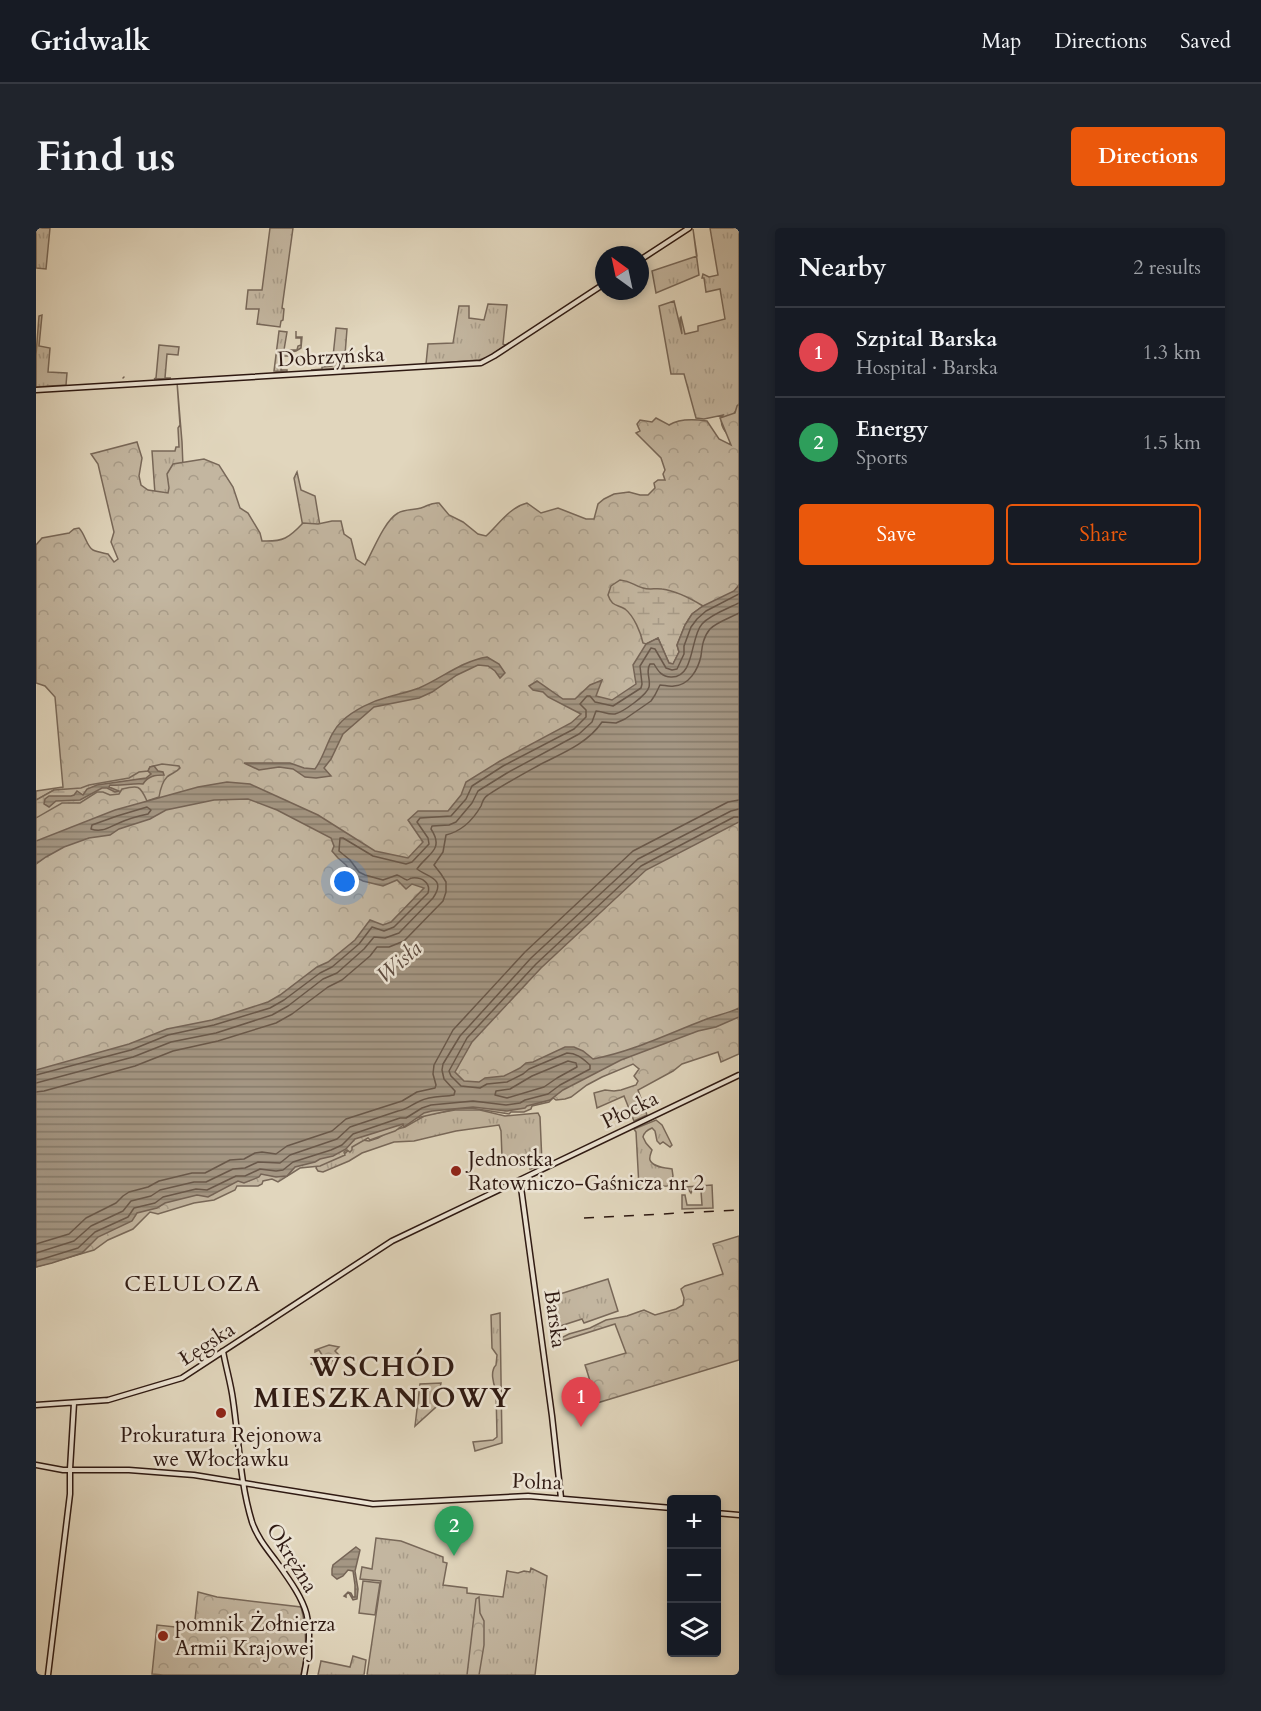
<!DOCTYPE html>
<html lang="en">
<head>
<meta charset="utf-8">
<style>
	body { margin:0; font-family:Cardo,serif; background:#20242c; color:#f1f3f6 }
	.controls { position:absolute; right:18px; bottom:18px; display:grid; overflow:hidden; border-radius:6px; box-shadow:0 3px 9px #0003 }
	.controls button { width:54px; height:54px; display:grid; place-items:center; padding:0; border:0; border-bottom:2px solid #363941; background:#171b24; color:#f1f3f6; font:30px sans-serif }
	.compass { position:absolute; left:559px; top:18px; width:54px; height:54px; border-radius:50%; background:#171b24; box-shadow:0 3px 9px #0003; rotate:327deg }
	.you { position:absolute; left:309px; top:654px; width:21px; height:21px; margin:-15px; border:4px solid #fff; border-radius:50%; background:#1a73e8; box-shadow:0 0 0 9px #1a73e833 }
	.badge { display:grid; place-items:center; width:39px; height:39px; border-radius:50%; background:#ea580c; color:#fff; font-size:20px; font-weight:700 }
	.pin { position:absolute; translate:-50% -50px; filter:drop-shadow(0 2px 3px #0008) }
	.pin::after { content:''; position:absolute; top:32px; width:21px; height:18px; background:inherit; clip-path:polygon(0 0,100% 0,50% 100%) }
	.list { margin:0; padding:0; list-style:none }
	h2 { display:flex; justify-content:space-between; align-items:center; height:78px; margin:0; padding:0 24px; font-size:26px }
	h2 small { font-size:20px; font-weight:400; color:#9ea1a6 }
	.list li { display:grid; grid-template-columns:39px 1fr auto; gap:18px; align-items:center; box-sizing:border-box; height:90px; padding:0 24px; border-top:2px solid #363941 }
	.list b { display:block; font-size:22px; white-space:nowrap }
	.list p { margin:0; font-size:20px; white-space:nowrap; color:#9ea1a6 }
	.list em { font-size:20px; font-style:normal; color:#9ea1a6 }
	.actions { display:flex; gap:12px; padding:18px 24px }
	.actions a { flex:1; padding:14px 0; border:2px solid #ea580c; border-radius:6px; text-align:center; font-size:21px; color:#ea580c }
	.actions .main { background:#ea580c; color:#fff }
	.icon { flex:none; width:33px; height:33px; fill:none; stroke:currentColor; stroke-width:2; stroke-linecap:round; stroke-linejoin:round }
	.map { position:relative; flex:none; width:703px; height:1447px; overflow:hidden; border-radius:6px }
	header { display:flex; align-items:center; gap:36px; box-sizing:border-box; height:84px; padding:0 30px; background:#171b24; border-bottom:2px solid #363941 }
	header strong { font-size:28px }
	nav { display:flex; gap:33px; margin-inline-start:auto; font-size:21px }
	.intro { display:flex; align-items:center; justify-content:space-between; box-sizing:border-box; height:144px; padding:0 36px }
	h1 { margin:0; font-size:42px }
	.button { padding:15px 27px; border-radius:6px; background:#ea580c; color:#fff; font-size:21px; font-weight:700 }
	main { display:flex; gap:36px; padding:0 36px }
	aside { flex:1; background:#171b24; border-radius:6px; box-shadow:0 3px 9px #0003 }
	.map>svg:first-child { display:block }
</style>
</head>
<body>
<header>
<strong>Gridwalk</strong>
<nav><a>Map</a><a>Directions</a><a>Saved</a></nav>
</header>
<div class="intro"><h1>Find us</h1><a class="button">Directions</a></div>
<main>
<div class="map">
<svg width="703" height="1447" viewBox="0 0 703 1447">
	<defs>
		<pattern id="grass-tufts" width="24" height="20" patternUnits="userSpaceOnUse" patternTransform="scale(1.5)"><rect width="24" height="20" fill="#c3b6a0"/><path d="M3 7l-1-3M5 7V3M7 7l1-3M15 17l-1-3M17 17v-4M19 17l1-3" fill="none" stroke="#a89c89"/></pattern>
		<pattern id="forest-crowns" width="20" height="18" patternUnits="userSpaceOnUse" patternTransform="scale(1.5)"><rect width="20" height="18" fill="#c3b6a0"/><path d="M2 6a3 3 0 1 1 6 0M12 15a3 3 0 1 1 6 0" fill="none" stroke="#a89c89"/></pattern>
		<pattern id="wetland-marsh" width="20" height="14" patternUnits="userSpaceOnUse" patternTransform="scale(1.5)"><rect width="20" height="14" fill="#c3b6a0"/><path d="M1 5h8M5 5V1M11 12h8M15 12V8" fill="none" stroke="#a89c89"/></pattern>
		<pattern id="water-rules" width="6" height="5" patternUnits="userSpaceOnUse" patternTransform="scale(1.5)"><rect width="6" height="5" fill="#a49683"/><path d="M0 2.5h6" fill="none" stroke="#867a6a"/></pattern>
	</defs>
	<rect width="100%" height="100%" fill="#e1d6bd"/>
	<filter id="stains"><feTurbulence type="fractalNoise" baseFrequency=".00333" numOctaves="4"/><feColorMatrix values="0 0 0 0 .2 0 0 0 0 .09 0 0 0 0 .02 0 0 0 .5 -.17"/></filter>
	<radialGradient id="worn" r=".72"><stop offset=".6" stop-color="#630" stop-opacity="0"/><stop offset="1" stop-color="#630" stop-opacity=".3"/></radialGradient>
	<path fill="url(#grass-tufts)" stroke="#786859" stroke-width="1.5" d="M0 0H14L10 41 0 40Z
		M234 0H257L246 80 248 81 247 92 245 93 244 99 221 96 223 81H210L212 62H226Z
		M674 0H703V178L697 187 699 215C692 207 681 197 687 187L668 191 660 190 648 146H635L623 78 638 73 646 106 644 90 645 89 649 106 662 103V98L689 91 684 61 670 64 668 50H666L667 46 673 49 682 47Z
		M657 1 663 47 620 65 616 43 661 28Z
		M452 76 471 77 467 116 469 117 468 119 452 129 443 132 390 136 392 116 417 115 423 78H433V90L448 92Z
		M6 87 3 118 14 120 12 144 31 145 30 157 0 159V127L3 88Z
		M300 100 311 101 308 140 275 142 286 141V139L296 138Z
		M243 103 251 104 248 122H261L262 118 265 117V110H260V103V109H266L265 120 260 123 255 124 254 128H245V142H251V144L238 143Z
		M123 117 143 119 142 127 131 126 129 150H135L118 151 120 150Z
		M141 154 146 214 147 239 137 267 119 266 116 223H139L140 219H143L142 200 144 197Z
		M261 244 265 262 279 268 284 298 267 299 258 250Z
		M419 882H444L469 888 502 885 504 889 506 935 501 939 494 941 491 931 482 929 467 931 466 929 465 903 463 897 420 903 378 913 358 914 326 925 313 933 287 944 282 943 280 940 282 936 308 926 321 915 326 912 333 913 342 910 354 903 369 899 390 887Z
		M620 892 626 897 636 917 634 919 627 914 624 916 621 913 619 903 616 900C611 902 608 904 607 909L610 915 616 922C615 925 613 929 614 932 616 939 630 940 636 941L637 948 634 956 631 958 603 959 600 904 598 901Z
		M676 957 677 980 646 981V967H649L651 977H666L665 963H656L655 965 652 961 648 959Z
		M572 1051 582 1083 548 1095 546 1091 515 1101 511 1070Z
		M464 1085 466 1215 439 1223 437 1214 457 1212 461 1209 460 1162C457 1155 454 1143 460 1137L461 1127 456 1120 455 1087Z
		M405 1155 400 1179 379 1198 384 1156Z
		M340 1310 365 1313 407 1329V1334L411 1335 407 1357 431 1360V1365L467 1369 471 1343 482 1345 488 1343 494 1344 495 1340 511 1348 499 1447H331L345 1353 324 1351 326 1339 336 1341Z
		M317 1428 330 1432 328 1447H282L285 1433 314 1439Z"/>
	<path fill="url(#forest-crowns)" stroke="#786859" stroke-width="1.5" d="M703 176V826L685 834 682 824 646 836 637 843 602 862 611 887 598 893 588 868 561 880 558 865 569 862 578 863 585 862 600 857 602 853 598 848 603 841 597 836 566 849 551 857 535 869 529 871 520 872 517 870 513 874 496 878 495 881 488 884H475L473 886 435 880 420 881 376 891 359 903 334 912 332 910 316 919V922L314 924 311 922 308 924 309 927 284 938 264 940 242 954 236 951 227 953 226 956 222 958H201L199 962 178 972 158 975 122 986 114 984 97 1001 72 1012 58 1022 0 1039V579L18 562 0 572V563L27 559 19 469 9 458 0 455V317L6 310 33 305 38 301 43 300C49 306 51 319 57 322 61 324 68 325 72 326L78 334 82 331 75 314 78 304 62 236 55 226 101 214 106 230 103 248 105 257 112 262 132 265 133 260 131 246 137 236 168 231 183 237 197 259 204 280 212 285 224 305 226 313C247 314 253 310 267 295L282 296 296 293H305L308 306 315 311 320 331 329 337C337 323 348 293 362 285 368 281 378 282 385 280 392 278 395 274 403 275L413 287 427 294 442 306 450 308C462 297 474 279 491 275L505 285 522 280 550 291H558L562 276 568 271 578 266 593 264 604 267H612L619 260 618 255 622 252H629L627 246 629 242 625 230 600 205 604 203 601 196 604 192 616 194 620 190 633 197C644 190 658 191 671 193L683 211 695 217 684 190 699 185 701 178Z
		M703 1008V1132L561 1175 549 1137 590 1125 579 1096 522 1114 523 1111 533 1106 554 1100 570 1092 591 1088 605 1083 608 1082 619 1087 640 1081 647 1077 648 1070 645 1061 649 1058 687 1046 677 1016Z
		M293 1117 303 1119 299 1123 304 1128 296 1132 299 1135 297 1138 299 1141 283 1140 275 1136 276 1134 280 1135 283 1133 278 1129 283 1130 286 1127 283 1122 279 1124V1122Z
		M162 1364 181 1369 265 1379C272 1405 270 1422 265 1447H127L116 1446 121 1397 158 1401Z
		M443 1369 444 1385 448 1393V1417L443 1447H431L440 1371Z"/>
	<path fill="url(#wetland-marsh)" stroke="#786859" stroke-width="1.5" d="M584 352C596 353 598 358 607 360 613 362 620 360 626 361 641 363 654 370 667 378L656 386 649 397 641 417 643 424 637 436 633 435 622 410 610 416 607 415C605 405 598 388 589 381 581 376 576 379 572 367L575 358Z
		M126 536 143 538 144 540C140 545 135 545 131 549 126 554 124 563 123 569L111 573C104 557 102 557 86 561L83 566 74 567 67 564H61L44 575H26L0 590V572L18 562 45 560 53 557 93 550 103 544 112 543 114 539Z"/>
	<path fill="#c3b6a0" stroke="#786859" stroke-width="1.5" d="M327 1353 344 1355 339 1387 323 1385Z"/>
	<path fill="url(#water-rules)" stroke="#756456" stroke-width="1.5" d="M703 357V594L610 642 505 740 436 814 419 844 428 853 443 854 449 850 468 848 484 840 490 835 497 834 529 819H538L547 823 557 831C595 824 632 806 668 792 680 787 691 786 703 780V789L680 799 662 803 585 832 527 862 514 872 491 878 489 880 471 883 437 879 396 883 388 885 368 899 367 896 319 911 310 921 297 928 284 931 279 934 259 939 251 948 240 949 225 946 223 949 208 955 202 953 172 969 161 967 129 975 121 980 101 985 96 993 62 1009 46 1025 16 1035 0 1039V842L93 816 131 801 176 792 232 774 244 767 281 739 292 734 319 712 334 692 347 697 355 694 388 660 376 656 370 661 361 652 347 658 327 653 319 649 310 637 302 630 296 623 298 618 295 610 241 582 212 571 178 572 130 582 114 591 83 601 74 607 53 610 28 619 10 629 0 636V613L79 582 162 559 191 554 214 556 282 587 339 623 372 630 387 614 372 592 382 583H412L425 567 430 554 464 533 535 495 545 486 512 469 507 464 497 462 493 458 501 453 527 471H539L554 457 566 452 560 468 576 472 600 456 597 437 610 416 622 410 633 435 637 436 643 424 641 417 649 397 656 386 667 378 698 363Z
		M451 429 463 436 469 445 464 450 459 443 452 438 442 437 421 447 396 464 383 470 338 479 307 506 295 531 288 540 295 548 280 550 269 549 257 541 243 539 223 542 208 535H254L268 540 279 541C290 526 292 506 306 493 318 482 336 473 352 469 362 466 373 464 383 460 406 450 426 433 451 429Z
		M118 538 122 543 127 544 128 547C119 547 112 548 107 556 97 555 86 558 74 557L73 559 83 563 79 564 71 560H66L44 572 20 573 13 579 8 576 9 571 13 568H35L38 567 41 563 47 567 51 561 61 557 110 550 115 546 112 543 114 539Z
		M320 1319 324 1322 319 1343 322 1361 321 1371 317 1372 313 1365 310 1366V1369L308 1368 312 1364 315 1365 317 1369H319V1357L317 1343 312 1342 307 1348 301 1351 296 1347V1341L297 1337Z"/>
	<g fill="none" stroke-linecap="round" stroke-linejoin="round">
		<path stroke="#69584a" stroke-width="1.5" d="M111 579 115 582 112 586C102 588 92 591 83 595 73 599 66 605 55 601L56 597 81 588Z
			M532 833 540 835 541 839 521 850 508 859 471 870 459 867 460 863 474 861 496 848Z
			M0 847 95 822 132 807 178 797 234 780 248 772 284 745 296 739 323 716 336 699 348 703 358 699 392 665C395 655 386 649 376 650 374 650 373 652 371 652 367 651 365 648 361 647L347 652 329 647 323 644 314 632 303 623 304 610H307L337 628 370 636 376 634 393 616 392 610 381 594 384 590 415 588 430 571 436 558 467 538 538 501 550 489V482L544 476 551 468H554L559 474 577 478 605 460 606 456 604 438 615 420 619 421 630 440 636 442 641 441 648 426V418L655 399 661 391 670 383 703 366
			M0 855 97 829 135 814 180 805 236 787 252 778 287 751 301 745 328 721 338 709 349 710 363 705 397 670C411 650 391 649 381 641 391 626 409 622 395 601L396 598 413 597 420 594 436 575 442 563 471 545 543 506 556 494 560 483C566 483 572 487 579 486 587 484 611 467 613 459 615 451 609 443 614 436H618C622 443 626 449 635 449 659 450 654 409 666 396 675 386 691 381 703 375
			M0 864 8 863 99 838 137 823 182 813 240 795 256 786 292 759 306 752 334 728 341 719H353L368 713 407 673 410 664V654L405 646 398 637 407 624 410 607C426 603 437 592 445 578 447 573 447 570 452 567 470 555 487 546 505 536 527 525 552 515 566 494L580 495 589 491 615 473 619 467 624 457C628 457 633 459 638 458 653 457 662 442 665 428 666 419 667 409 674 401 681 394 694 390 703 385
			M0 1016 33 1006 50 990 80 975 87 968 93 964 112 959 123 953 156 945H169L194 932 208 931 219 925 226 924 240 926 251 918 296 903 310 891 366 873 381 864 399 860 400 857 397 846 398 837 417 802 489 724 597 623 692 574 703 572
			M0 1025 38 1013 55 998 87 983 95 973 115 968 124 962 158 954H170L197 941 209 940 222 934 244 935 254 927 301 911 314 899 362 883C371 882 376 876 384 873 394 868 407 869 418 867L419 863 408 851 406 842 407 836 424 808 495 730 602 631 695 583 703 581
			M0 1033 42 1020 59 1004 92 989 98 980 119 975 127 969 160 961 171 962 200 948H209L224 941 240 943 247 942 257 934 295 922 306 917 317 906 364 890H370L386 880 395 877 437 873 470 877 484 875 489 872 512 866 524 857 554 841V837C547 831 541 825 531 825L493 841 487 846 471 854 451 856 444 860 425 858 415 848 413 843 431 810 500 736 605 638 698 589H703"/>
		<path stroke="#756456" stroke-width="1.5" d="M87 150 88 149"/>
		<defs>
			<path id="secondary" d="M604 32 653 0
				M0 162 445 135 458 128 568 56
				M484 952 516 1188 525 1270
				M187 1123C190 1140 195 1156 197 1172 203 1213 204 1255 216 1294 221 1309 231 1321 240 1333 273 1379 279 1390 268 1447
				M0 1177 72 1172 146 1150 356 1013 703 847
				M0 1237 27 1242H93L158 1247 337 1276 492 1268 636 1280
				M680 1285 703 1287
				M12 1447 34 1266V1241L38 1175"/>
		</defs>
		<use href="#secondary" stroke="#2e1912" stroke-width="7"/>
		<use href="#secondary" stroke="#ece4d4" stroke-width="4"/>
		<path stroke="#2e1912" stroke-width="1.5" stroke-dasharray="10 10" stroke-linecap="butt" d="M548 990 703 982"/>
	</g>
	<g fill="#8f2418" stroke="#ece4d4" stroke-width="2">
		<circle cx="420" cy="943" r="6"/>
		<circle cx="185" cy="1185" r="6"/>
		<circle cx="127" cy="1408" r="6"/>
	</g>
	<g text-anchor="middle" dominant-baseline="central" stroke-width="5" stroke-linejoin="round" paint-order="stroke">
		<g font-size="21" fill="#2e1912" stroke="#ece4d4">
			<text transform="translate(295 129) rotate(-3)">Dobrzyńska</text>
			<text transform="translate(594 882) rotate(-26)">Płocka</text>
			<text transform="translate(519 1091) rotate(82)">Barska</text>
			<text transform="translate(171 1116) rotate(-33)">Łęgska</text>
			<text transform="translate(501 1254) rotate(2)">Polna</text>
			<text transform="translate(256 1330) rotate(58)">Okrężna</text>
		</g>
		<g font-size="21" fill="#2e1912" stroke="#ece4d4" text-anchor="start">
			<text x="432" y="931">Jednostka<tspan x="432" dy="24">Ratowniczo-Gaśnicza nr 2</tspan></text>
			<text x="185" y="1207" text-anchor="middle">Prokuratura Rejonowa<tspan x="185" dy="24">we Włocławku</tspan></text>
			<text x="139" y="1396">pomnik Żołnierza<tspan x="139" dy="24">Armii Krajowej</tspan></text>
		</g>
		<g font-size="22" font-style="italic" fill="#5d4b3f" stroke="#ece4d4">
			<text transform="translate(363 734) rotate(-41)">Wisła</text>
		</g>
		<g font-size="22" letter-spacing="1.5" fill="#2e1912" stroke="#ece4d4">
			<text x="157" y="1056">CELULOZA</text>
		</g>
		<g font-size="27" font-weight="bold" letter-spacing="1.5" fill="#2e1912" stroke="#ece4d4">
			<text x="347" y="1139">WSCHÓD<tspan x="347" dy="31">MIESZKANIOWY</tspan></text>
		</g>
	</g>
	<rect width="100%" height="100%" filter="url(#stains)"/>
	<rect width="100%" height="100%" fill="url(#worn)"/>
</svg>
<div class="controls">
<button>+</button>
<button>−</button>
<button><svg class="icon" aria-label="layers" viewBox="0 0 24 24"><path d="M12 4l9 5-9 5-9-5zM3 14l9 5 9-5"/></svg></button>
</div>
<svg class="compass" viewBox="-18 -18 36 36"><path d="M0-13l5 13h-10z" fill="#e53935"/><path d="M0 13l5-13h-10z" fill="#9ea1a6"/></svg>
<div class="you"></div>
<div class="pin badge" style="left:545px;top:1199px;background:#e0444e">1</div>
<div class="pin badge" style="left:418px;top:1328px;background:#2e9e5b">2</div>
</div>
<aside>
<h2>Nearby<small>2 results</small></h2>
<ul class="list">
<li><span class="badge" style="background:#e0444e">1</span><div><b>Szpital Barska</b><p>Hospital · Barska</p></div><em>1.3 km</em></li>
<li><span class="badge" style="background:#2e9e5b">2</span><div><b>Energy</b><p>Sports</p></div><em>1.5 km</em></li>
</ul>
<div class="actions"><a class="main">Save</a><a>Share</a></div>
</aside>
</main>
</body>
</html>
